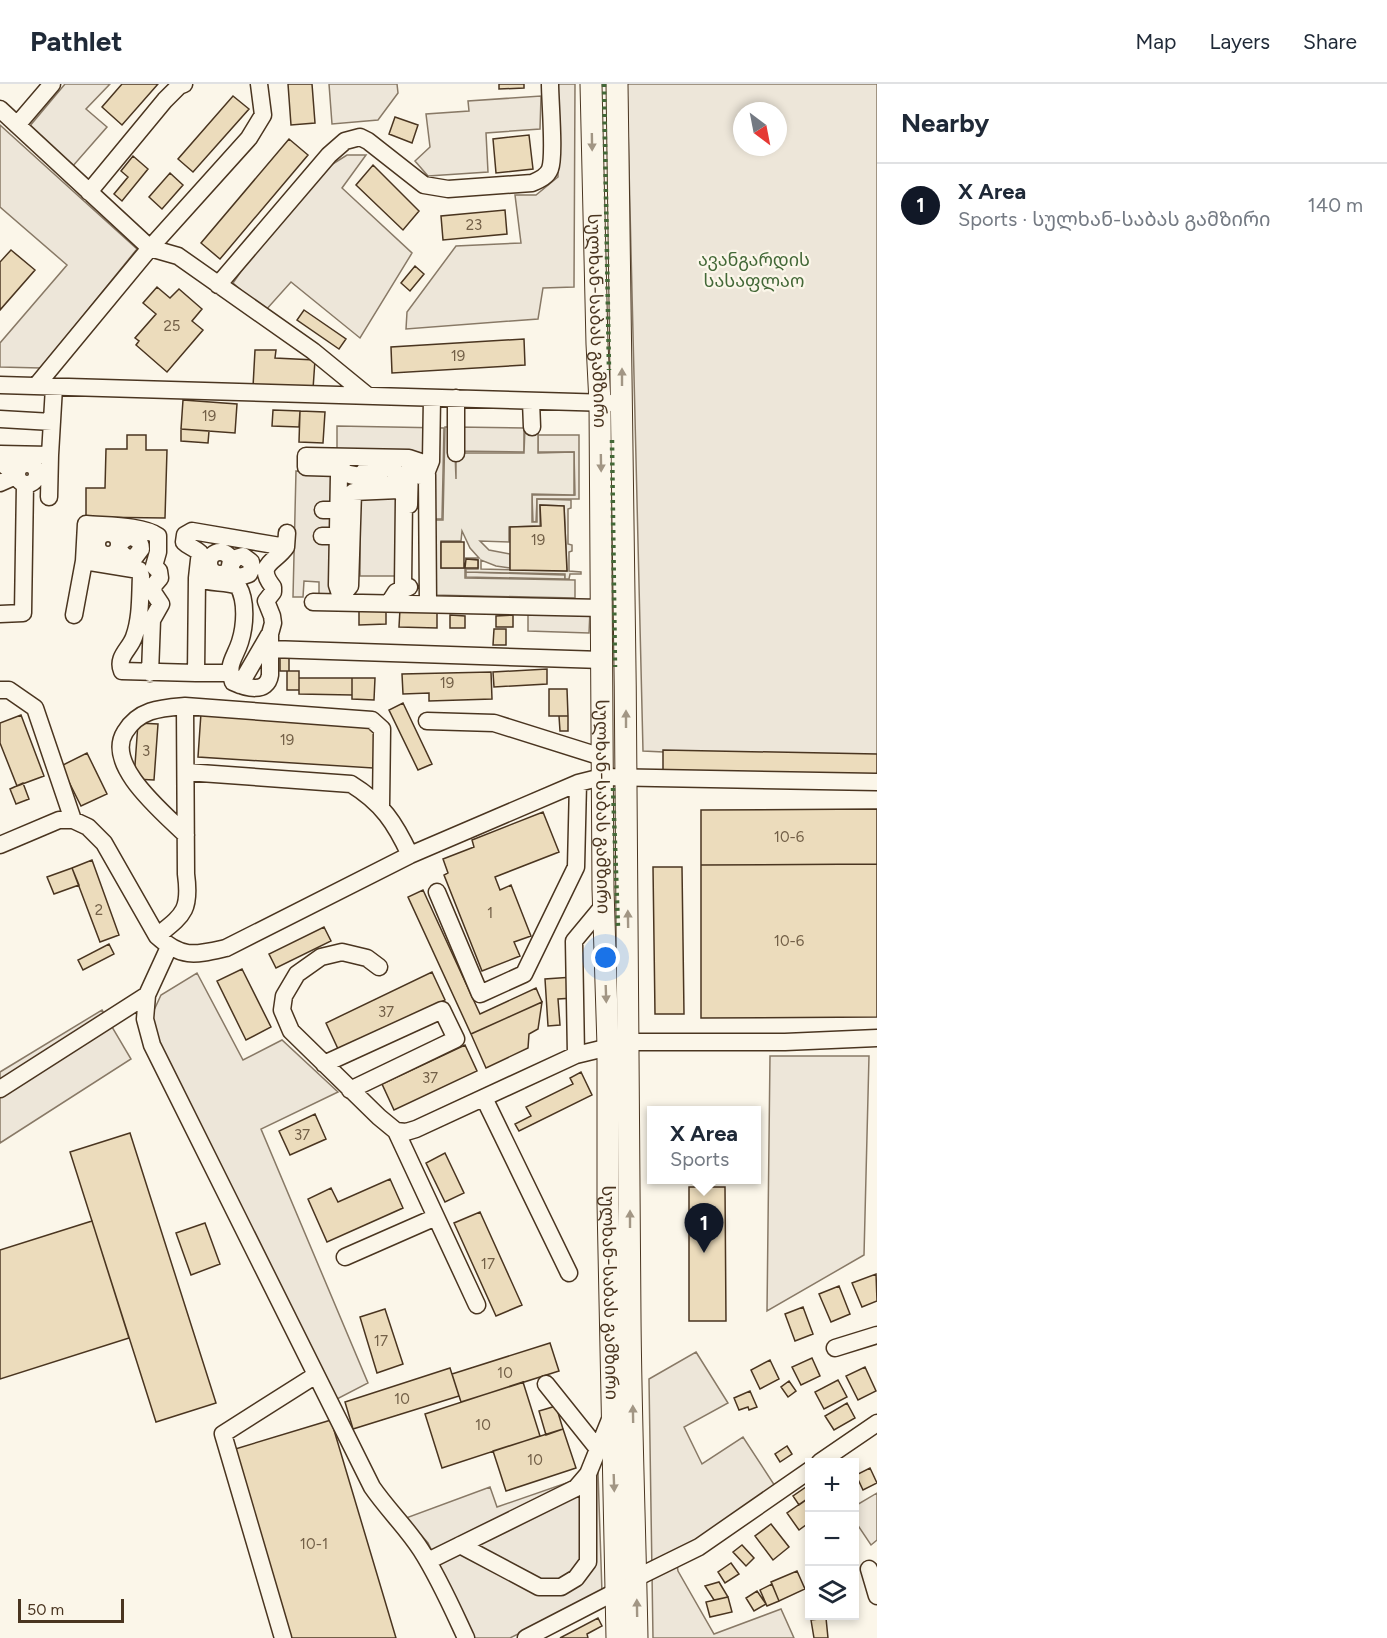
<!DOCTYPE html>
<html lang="en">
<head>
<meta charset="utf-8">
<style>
	body { margin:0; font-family:Figtree,"Noto Sans Georgian",sans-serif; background:#f2f2f3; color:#1f2937 }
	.controls { position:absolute; right:18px; bottom:18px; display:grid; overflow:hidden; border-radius:0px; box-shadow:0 3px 9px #0003 }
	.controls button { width:54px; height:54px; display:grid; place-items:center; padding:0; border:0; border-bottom:2px solid #e0e1e3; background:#fff; color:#1f2937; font:30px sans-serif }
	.compass { position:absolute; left:733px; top:18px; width:54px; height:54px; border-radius:50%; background:#fff; box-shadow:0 3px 9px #0003; rotate:148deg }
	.scale { position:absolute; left:18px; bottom:15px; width:106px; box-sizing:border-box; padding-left:6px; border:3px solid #4a3520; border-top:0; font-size:16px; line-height:21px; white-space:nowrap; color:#4a3520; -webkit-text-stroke:4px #fbf6e9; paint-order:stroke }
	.you { position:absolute; left:606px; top:874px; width:21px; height:21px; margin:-15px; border:4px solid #fff; border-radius:50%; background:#1a73e8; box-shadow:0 0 0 9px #1a73e833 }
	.badge { display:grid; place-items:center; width:39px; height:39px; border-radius:50%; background:#111827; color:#fff; font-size:20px; font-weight:700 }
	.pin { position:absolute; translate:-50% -50px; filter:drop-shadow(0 2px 3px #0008) }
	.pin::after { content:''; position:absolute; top:32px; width:21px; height:18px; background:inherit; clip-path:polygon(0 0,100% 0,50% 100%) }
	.popup { position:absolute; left:647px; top:1022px; width:114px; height:78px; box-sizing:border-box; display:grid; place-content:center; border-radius:0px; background:#fff; filter:drop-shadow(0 2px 4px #0005); font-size:20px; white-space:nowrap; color:#747a83 }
	.popup b { font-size:22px; color:#1f2937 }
	.popup::after { content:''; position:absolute; left:50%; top:100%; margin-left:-12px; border:12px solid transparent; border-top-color:#fff }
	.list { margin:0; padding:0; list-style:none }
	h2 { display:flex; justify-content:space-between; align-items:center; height:78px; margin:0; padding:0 24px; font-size:26px }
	h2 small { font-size:20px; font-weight:400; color:#747a83 }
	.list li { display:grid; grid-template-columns:39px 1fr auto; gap:18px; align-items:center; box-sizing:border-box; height:84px; padding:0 24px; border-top:2px solid #e0e1e3 }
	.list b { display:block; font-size:22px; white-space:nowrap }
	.list p { margin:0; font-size:20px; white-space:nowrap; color:#747a83 }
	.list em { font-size:20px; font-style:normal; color:#747a83 }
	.icon { flex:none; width:33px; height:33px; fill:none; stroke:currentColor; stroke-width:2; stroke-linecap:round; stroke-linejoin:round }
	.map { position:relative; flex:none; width:877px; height:1554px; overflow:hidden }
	header { display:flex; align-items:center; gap:36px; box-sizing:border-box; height:84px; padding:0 30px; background:#fff; border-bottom:2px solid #e0e1e3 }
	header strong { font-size:28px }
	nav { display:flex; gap:33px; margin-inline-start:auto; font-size:21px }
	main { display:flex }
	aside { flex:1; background:#fff }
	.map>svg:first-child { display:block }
</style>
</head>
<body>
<header>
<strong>Pathlet</strong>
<nav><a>Map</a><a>Layers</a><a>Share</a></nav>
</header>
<main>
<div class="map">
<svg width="877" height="1554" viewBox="0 0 877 1554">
	<rect width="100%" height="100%" fill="#fbf6e9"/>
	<path fill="#ede6d9" stroke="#887966" stroke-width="1.5" fill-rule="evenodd" d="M65 0H110L86 25 107 43 72 83 29 43Z
		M329 0H397L398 9 378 36 332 40Z
		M557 0H575L574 203 543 204 538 235 406 245 407 228 456 162 521 159 515 111H536L558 93Z
		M627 0H877V678L643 667ZM742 27H778V63H742Z
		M541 12 540 45 486 49 488 88 428 92 415 77 430 63 426 30 469 27 468 17Z
		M0 41 137 165 41 284 0 283V259L67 181 0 123Z
		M347 71H366L342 104 412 169 360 254 291 198 265 227 233 199 246 180 331 81Z
		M337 342 444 344 442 435H432L433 369 337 367Z
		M456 343 524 344V368L455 367Z
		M538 351H579V415H537L536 438H533L532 411H575L574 368H538Z
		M296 387 334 389 333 511 319 514V498L304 497 303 513H293Z
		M360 409H402V492H360Z
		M466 488 565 491V495L466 493Z
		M528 525 590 527 589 549 528 547Z
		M197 889 243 976 282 956 338 1008 261 1045 368 1299 337 1315 158 961 149 937 161 911Z
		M102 926 131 975 0 1059V988Z
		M770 972H869L864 1171 767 1227Z
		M696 1268 728 1319 684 1343 702 1380 743 1353 775 1402 704 1451 675 1467 678 1487 714 1550 781 1525 794 1554H653L649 1295Z
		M598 1388 602 1509 510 1554H474L428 1459 406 1434 490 1403 497 1423Z
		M877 1409V1456L871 1461 855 1437V1422Z"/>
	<path fill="#ede7d9" stroke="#887966" stroke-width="1.5" fill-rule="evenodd" d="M445 343H454L456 395V369H524L525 343H538V369L574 368V411L532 410V438H537V415L571 416V424L568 425V460L572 461V467L569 468V487L581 488V490H570L569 495H565V490L466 488V485H478V476L465 474H479L470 464 462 447 461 457H441V484H465V494L575 496V514L433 511 432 436H443ZM540 421 564 422 567 487 481 485V476L496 482 510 484V470L489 466 480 457 509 458V443L540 442Z"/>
	<path fill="#ecdcbc" stroke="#4a3520" stroke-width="1.5" d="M122 0H158L122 41 102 23Z
		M288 0H312L315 39 291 41Z
		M499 0H524V4L499 5Z
		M233 12 249 25 193 88 178 75Z
		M395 33 418 41 412 59 389 50Z
		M529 51 533 85 496 89 493 55Z
		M289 55 308 71 220 175 201 159Z
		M133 72 148 85 122 117 114 110 128 93 121 87Z
		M373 81 419 127 403 146 356 101Z
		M170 89 183 101 162 125 149 113Z
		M505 126 507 150 443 156 441 132Z
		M11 166 35 186 0 226V178Z
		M415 182 424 190 410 207 401 199Z
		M157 203 170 214 179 205 202 225 192 237 203 246 167 288 136 261 139 257 135 254 156 230 143 219Z
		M304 226 346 255 339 265 297 236Z
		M524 255 525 281 392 289 391 263Z
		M255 266H276L275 274 315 276 313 305 253 303Z
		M183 316 237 320 235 349 181 345Z
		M273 326 300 327 299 343 272 342Z
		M300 327 325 328 323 359 299 358Z
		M181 345 209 347 208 359 181 357Z
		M127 351H146V366H167L165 434 86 433V404H105L106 365H127Z
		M540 421 564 422 567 487 510 486V443L541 442Z
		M441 458H464V484H441Z
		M466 475 478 476V484H465Z
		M359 521H386V540L359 541Z
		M400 525H437V544L399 543Z
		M450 531 465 532V544H450Z
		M513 531V543H496V532Z
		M494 545H506V561H493Z
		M280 571H289V587H280Z
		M547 585V600L494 603 493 588Z
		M287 587H299V606H287Z
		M491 588 492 615 429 617V609L403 610 402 590Z
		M299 594H352V611L299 610Z
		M352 594H375L374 616 352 615Z
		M549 605H567L568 632H549Z
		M403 619 432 680 418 686 389 626Z
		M201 629 376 640 373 684 198 673Z
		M21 631 44 692 17 702 0 659V639Z
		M559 632H568V647H560Z
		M138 639 158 640 154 696 134 695Z
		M663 666 877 670V692L663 688Z
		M87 669 107 710 81 722 61 682Z
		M23 699 29 715 16 720 10 705Z
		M877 725V780L701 781V726Z
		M543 728 559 768 495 793 500 806 511 801 531 852 514 858 520 872 482 887 444 791 448 789 443 775 474 763 472 756Z
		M92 776 119 851 100 858 72 784Z
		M877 780V933L701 934V781Z
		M653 783H682L684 930H655Z
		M72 784 79 801 54 810 47 793Z
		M423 806 480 930 536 904 542 918 471 950 408 813Z
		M324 843 331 857 276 884 269 870Z
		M109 860 114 870 83 886 78 876Z
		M242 885 271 943 246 956 217 897Z
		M432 888 445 916 339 967 326 939Z
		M573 893 574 914 558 915 560 941 548 942 545 895Z
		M542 918 538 945 529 950 528 964 486 984 471 950Z
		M465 961 477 987 394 1026 382 1000Z
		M581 988 592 1011 519 1047 515 1040 531 1032 526 1023 573 1000 570 994Z
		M315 1030 326 1055 290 1071 279 1047Z
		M130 1049 216 1319 156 1338 70 1068Z
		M445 1069 464 1109 445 1118 426 1079Z
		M390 1095 403 1124 327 1158 308 1115 331 1104 338 1118Z
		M689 1103H725L726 1237H689Z
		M480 1128 522 1221 496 1232 454 1139Z
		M92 1137 129 1254 0 1295V1166Z
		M205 1139 220 1180 191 1191 176 1149Z
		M876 1190 877 1217 862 1223 852 1199Z
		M839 1202 850 1230 831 1238 819 1210Z
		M803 1223 813 1250 795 1257 785 1230Z
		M385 1225 403 1280 377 1289 360 1233Z
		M550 1259 559 1287 461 1318 452 1290Z
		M812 1274 820 1292 801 1301 792 1283Z
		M770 1276 779 1295 760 1305 751 1286Z
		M865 1283 876 1307 858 1316 846 1292Z
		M450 1284 459 1312 353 1345 345 1318Z
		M838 1296 847 1313 824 1325 815 1308Z
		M789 1297 796 1307 788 1313 781 1303Z
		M523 1298 540 1352 442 1384 425 1330Z
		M750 1307 757 1323 749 1326 748 1323 739 1326 734 1314Z
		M847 1319 855 1334 834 1346 825 1332Z
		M556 1322 563 1345 546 1351 539 1327Z
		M331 1336 396 1554H288L232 1366Z
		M563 1345 576 1384 506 1407 493 1367Z
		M787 1362 792 1370 780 1378 775 1370Z
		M870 1384 877 1399 863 1406 856 1391Z
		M806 1403 810 1408V1413L799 1421 793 1412Z
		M807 1415 810 1419V1438L799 1446 787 1429Z
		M771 1440 789 1463 773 1476 755 1452Z
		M742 1461 754 1474 746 1482 733 1468Z
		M731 1479 739 1490 725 1499 718 1488Z
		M797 1487 805 1505 779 1517 771 1498Z
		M719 1498 728 1513 714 1516 705 1502Z
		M772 1500 779 1517 767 1522 760 1506Z
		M757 1507 766 1520 754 1527 746 1514Z
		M728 1513 732 1528 710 1533 706 1518Z
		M598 1534 602 1542 587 1550 588 1554H560Z
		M826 1534 828 1554H814L811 1536Z"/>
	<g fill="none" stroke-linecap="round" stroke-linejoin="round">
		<defs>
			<path id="minor" d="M0 25 150 164 178 172 313 267 368 312
				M17 41 52 0
				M89 108 165 16 179 2 184 0
				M218 201 329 71 345 57 360 53 368 57 424 101 448 105 532 99C539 96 547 93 550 85 555 72 550 17 550 0
				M0 301 610 319
				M36 302 150 164 249 54 263 31 259 0
				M531 317 532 343
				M0 335 52 338
				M456 369V314
				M0 370 50 371 49 413
				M50 371 54 303
				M17 390a10 10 0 1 1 20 0a10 10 0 1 1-20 0Z
				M427 387 431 377 432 314
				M0 399 9 395 10 386 4 381
				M409 421 410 382 413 381 419 382 421 392
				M323 426H338
				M97 460a11 11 0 1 1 22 0a11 11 0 1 1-22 0Z
				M322 452H338
				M119 464C122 472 127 475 135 473L141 465C141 457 136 453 128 453L121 458
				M209 479a11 11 0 1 1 22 0a11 11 0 1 1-22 0Z
				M211 472 199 476 197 494C210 500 225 497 238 502 247 517 245 542 240 558 235 574 226 580 233 598 246 604 267 610 270 591V550L273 539 272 532 266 517 273 508V503C255 480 275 479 286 463L287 449
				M199 476 200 469C195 464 189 463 184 458L185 451 192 447 286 463
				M84 477 139 486 141 492C140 512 141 534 134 553 130 565 116 573 122 587L196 589
				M230 482 233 490 240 493 249 490 252 484 251 478 243 472 236 474 230 481
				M197 494 196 589H230
				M400 507 403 502 404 414 402 407 399 406 353 408 350 502 345 508 339 507 337 501 339 391 345 389 361 392 366 385C377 382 376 391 381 399L389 402 396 397V388L392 384 383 385C377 392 379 400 368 402L363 399 360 393C351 392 347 391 341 384H340L306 383V372L409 374 424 379 427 391 428 519
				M313 518 602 524
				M389 519 396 508 409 503
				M0 530 23 529 25 400
				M74 531 84 477 86 440C106 442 142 441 158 452V468L154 482 159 487 160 494 154 501 153 508 161 520 152 536 150 589
				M270 565 602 576
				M240 601 269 551
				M0 606H9L35 624 73 736
				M427 637 494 639 602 673
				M186 688 351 700C382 719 395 739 410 771
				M186 751C164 729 104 681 125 648 139 625 161 624 185 622L372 636 382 645 381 722
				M0 761 59 736H73L88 743 104 759 157 852C182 875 195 871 226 864L410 771 578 699 602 693 877 698
				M437 808 480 910 524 890 576 783 578 699
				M157 852C183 831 191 827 186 790L185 622
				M169 863 147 911 145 935 152 961 372 1403C387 1425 407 1444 421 1466 439 1494 452 1524 466 1554
				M379 883 367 874 342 868 321 873 297 890 284 912 282 926 291 947 379 1033 396 1047 406 1048 416 1045 576 971 630 958H785L877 954
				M576 971 574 857 603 822
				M324 980 442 926 456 955 350 1006
				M0 1005 147 911
				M484 1014 569 1189
				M396 1047 477 1221
				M345 1173 436 1133
				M835 1264 877 1251
				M546 1300 598 1365
				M820 1378 877 1339
				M460 1461 539 1503H561L576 1494 588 1478V1390
				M428 1477 576 1404 588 1390 611 1333
				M869 1485 877 1512
				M283 1554 223 1350 316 1291
				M526 1554 617 1507 636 1494 699 1463 810 1386"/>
			<g id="major">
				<path id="s1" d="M591 0 597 260 600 319 603 805 608 962V1120L617 1554"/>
				<path d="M617 0C625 411 627 823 630 1234 631 1341 635 1447 637 1554"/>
			</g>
		</defs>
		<use href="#minor" stroke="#4a3520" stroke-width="19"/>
		<use href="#major" stroke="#4a3520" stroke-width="23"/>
		<use href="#minor" stroke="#fbf6e9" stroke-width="16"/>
		<use href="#major" stroke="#fbf6e9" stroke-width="21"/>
		<path stroke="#436837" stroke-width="4.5" stroke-dasharray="3 4.5" stroke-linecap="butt" d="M604 0 609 286
			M612 356 615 583
			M613 704 618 844"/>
	</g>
	<defs><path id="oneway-solid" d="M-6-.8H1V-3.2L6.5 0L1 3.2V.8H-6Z" transform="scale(1.5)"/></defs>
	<g fill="#a29684">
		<use href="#oneway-solid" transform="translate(592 58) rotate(89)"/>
		<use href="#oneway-solid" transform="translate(622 293) rotate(-90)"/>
		<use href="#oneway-solid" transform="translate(601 379) rotate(89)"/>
		<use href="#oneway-solid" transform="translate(626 635) rotate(-90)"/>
		<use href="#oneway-solid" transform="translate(628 835) rotate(-91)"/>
		<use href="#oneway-solid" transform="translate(606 910) rotate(88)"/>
		<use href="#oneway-solid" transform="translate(630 1135) rotate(-90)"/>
		<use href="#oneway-solid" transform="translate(633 1330) rotate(-91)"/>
		<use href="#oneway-solid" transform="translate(614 1399) rotate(88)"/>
		<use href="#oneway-solid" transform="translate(637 1524) rotate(-91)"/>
	</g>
	<g text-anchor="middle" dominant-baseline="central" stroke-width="4.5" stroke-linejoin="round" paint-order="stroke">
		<g font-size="15" fill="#725f47">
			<text x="474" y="141">23</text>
			<text x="172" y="242">25</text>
			<text x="458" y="272">19</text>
			<text x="209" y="332">19</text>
			<text x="538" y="456">19</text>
			<text x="447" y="599">19</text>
			<text x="287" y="656">19</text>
			<text x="146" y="667">3</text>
			<text x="789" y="753">10-6</text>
			<text x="99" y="826">2</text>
			<text x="490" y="829">1</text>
			<text x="789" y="857">10-6</text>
			<text x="386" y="928">37</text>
			<text x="430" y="994">37</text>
			<text x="302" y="1051">37</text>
			<text x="488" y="1180">17</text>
			<text x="381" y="1257">17</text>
			<text x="505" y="1289">10</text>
			<text x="402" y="1315">10</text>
			<text x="483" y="1341">10</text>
			<text x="535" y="1376">10</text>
			<text x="314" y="1460">10-1</text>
		</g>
		<g font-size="18" fill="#436837" stroke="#fbf6e9">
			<text x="754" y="176">ავანგარდის<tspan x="754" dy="21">სასაფლაო</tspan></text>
		</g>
		<g font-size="18" fill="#4a3520" stroke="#fbf6e9">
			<text stroke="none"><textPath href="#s1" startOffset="237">სულხან-საბას გამზირი</textPath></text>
			<text stroke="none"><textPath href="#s1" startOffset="723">სულხან-საბას გამზირი</textPath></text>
			<text stroke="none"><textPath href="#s1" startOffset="1209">სულხან-საბას გამზირი</textPath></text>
		</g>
	</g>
</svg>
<div class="controls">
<button>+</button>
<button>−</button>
<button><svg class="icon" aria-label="layers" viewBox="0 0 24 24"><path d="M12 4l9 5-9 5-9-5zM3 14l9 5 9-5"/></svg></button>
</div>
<svg class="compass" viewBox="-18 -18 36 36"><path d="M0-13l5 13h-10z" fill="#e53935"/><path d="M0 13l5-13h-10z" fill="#747a83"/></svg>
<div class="scale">50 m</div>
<div class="you"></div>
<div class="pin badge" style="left:704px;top:1169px">1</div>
<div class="popup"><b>X Area</b>Sports</div>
</div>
<aside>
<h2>Nearby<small></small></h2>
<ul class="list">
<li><span class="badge">1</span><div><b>X Area</b><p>Sports · სულხან-საბას გამზირი</p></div><em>140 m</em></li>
</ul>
</aside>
</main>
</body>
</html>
